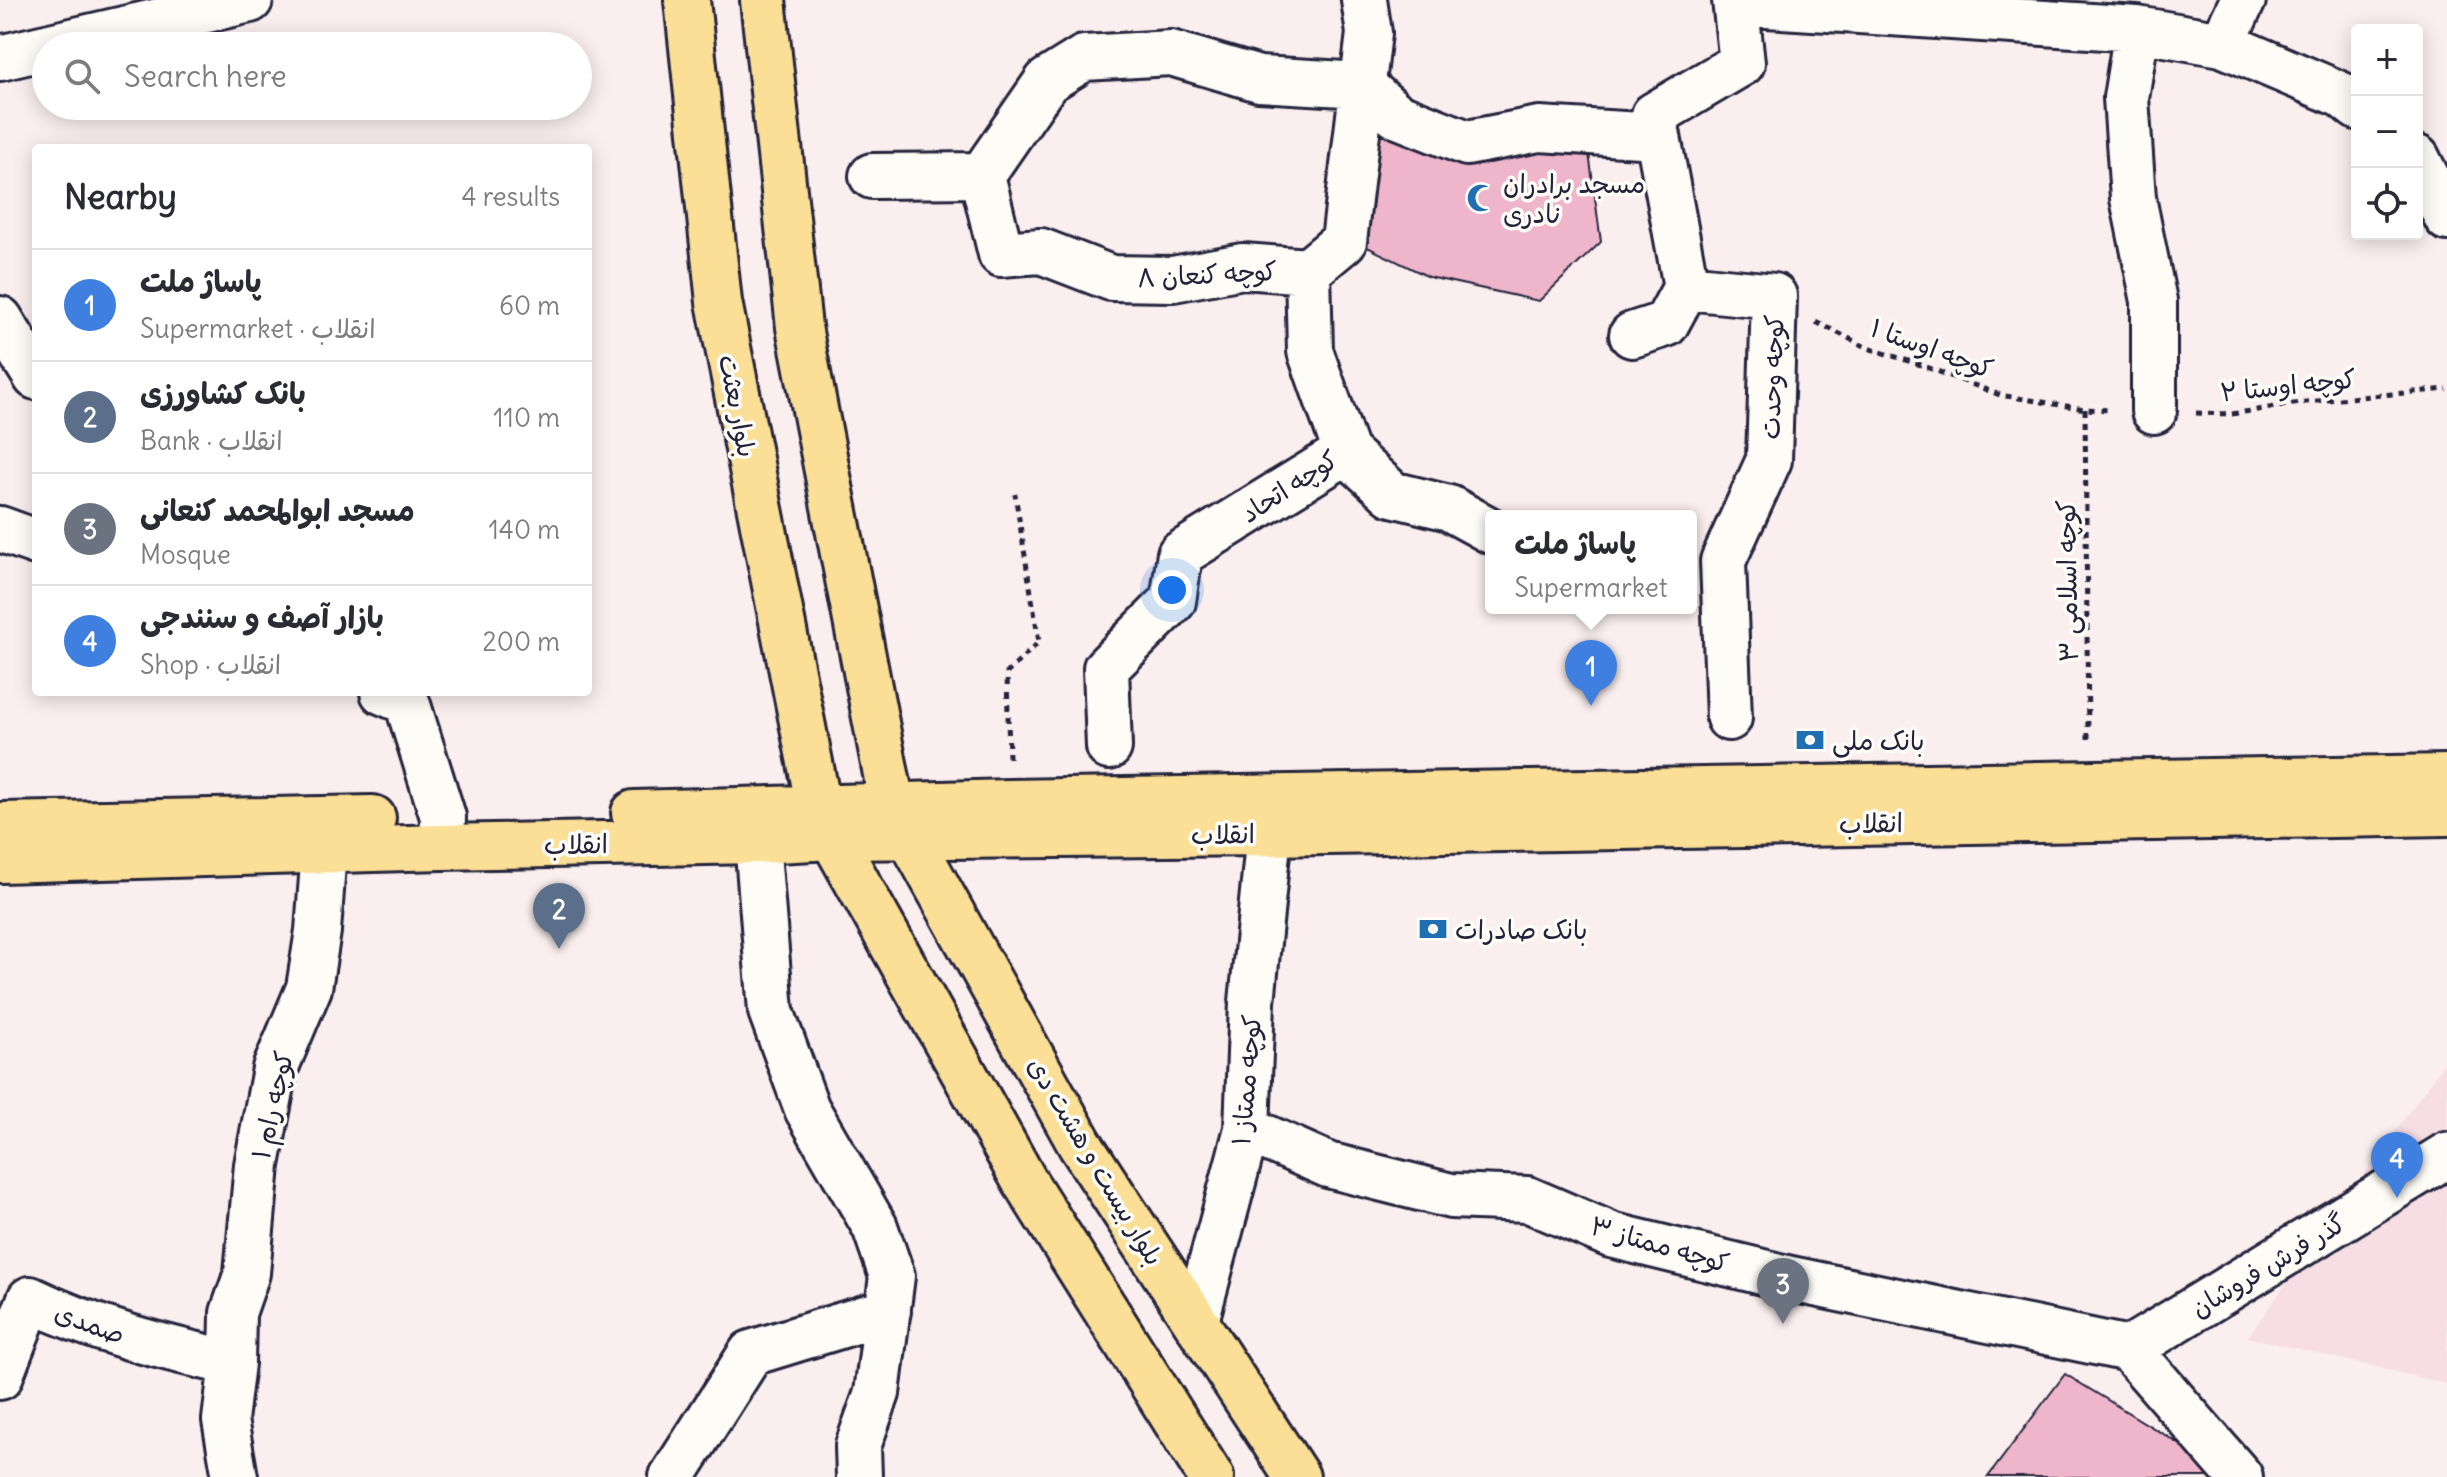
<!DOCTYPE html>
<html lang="en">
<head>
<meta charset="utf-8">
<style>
	body { margin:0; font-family:Delius,"Playpen Sans Arabic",sans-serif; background:#f7f7f7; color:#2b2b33 }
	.controls { position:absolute; right:24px; top:24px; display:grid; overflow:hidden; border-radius:8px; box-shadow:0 4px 20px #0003 }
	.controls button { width:72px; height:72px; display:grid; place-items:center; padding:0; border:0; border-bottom:2px solid #e1e1e2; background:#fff; color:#2b2b33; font:40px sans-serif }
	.you { position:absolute; left:1172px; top:590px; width:28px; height:28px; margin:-20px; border:6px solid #fff; border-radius:50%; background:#1a73e8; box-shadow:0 0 0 12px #1a73e833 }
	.badge { display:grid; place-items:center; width:52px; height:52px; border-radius:50%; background:#111827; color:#fff; font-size:26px; font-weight:700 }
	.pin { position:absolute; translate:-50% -66px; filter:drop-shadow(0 2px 4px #0008) }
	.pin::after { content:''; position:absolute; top:42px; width:28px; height:24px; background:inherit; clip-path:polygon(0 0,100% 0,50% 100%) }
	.popup { position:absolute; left:1485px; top:510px; width:212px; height:104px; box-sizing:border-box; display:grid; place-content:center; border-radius:8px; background:#fff; filter:drop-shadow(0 2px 6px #0005); font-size:26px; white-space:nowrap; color:#7c7c81 }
	.popup b { font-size:30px; color:#2b2b33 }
	.popup::after { content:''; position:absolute; left:50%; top:100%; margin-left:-16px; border:16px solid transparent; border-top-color:#fff }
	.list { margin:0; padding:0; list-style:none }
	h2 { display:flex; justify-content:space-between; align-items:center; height:104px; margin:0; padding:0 32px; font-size:34px }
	h2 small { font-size:26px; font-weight:400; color:#7c7c81 }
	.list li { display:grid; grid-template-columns:52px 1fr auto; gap:24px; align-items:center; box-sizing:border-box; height:112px; padding:0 32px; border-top:2px solid #e1e1e2 }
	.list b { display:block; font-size:30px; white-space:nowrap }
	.list p { margin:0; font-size:26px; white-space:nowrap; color:#7c7c81 }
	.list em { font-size:26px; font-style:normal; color:#7c7c81 }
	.icon { flex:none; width:44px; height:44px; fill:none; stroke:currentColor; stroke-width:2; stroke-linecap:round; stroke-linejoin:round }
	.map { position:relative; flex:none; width:2447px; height:1477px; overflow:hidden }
	.search { position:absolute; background:#fff; box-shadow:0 4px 20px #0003; left:32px; top:32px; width:560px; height:88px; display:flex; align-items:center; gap:20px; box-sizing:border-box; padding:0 28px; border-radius:44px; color:#7c7c81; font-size:30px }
	.panel { position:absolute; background:#fff; box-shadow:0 4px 20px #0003; left:32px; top:144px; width:560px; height:552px; border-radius:8px }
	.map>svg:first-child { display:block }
</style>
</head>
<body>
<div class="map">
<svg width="2447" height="1477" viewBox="0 0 2447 1477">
	<rect width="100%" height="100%" fill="#faeeee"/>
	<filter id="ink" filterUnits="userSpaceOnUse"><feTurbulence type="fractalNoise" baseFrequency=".0125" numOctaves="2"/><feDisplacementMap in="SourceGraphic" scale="16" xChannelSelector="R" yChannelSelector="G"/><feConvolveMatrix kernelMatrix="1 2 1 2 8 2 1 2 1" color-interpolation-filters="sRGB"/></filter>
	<g filter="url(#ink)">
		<path fill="#f7dde4" d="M2447 1059V1384L2248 1337Z"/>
		<path fill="#efb6cb" stroke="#22223b" stroke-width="2" d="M1396 115 1589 153 1601 242 1539 301 1429 277 1363 245 1373 129Z
			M2065 1374 2225 1472 2223 1477H1988Z"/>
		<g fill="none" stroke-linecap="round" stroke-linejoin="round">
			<defs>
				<path id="minor" d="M1736 3 2137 29 2222 44 2342 95 2357 107
					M2137 29 2126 98 2133 198 2154 301V411
					M2222 44 2243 0
					M50 46 250 0
					M0 58 46 47
					M2417 158 2447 218
					M982 175 1047 81 1084 58 1171 53 1259 79 1362 85 1396 115 1467 143 1539 129 1658 136
					M982 175 1001 254 1041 251 1111 278 1173 279 1243 266 1308 271
					M872 176 982 175
					M0 319 36 377
					M1632 335 1666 324 1686 287
					M1346 452 1392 494 1449 508 1491 531
					M0 529 36 542
					M383 692 407 702 443 817 442 847
					M1729 718 1723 561 1769 460 1774 296 1686 287 1654 115 1742 63 1735 0
					M1109 747 1106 668 1173 601 1180 554 1346 452 1310 351 1308 271 1344 241 1369 33 1364 0
					M757 841 771 1011 807 1109 875 1227 892 1276 877 1393 858 1446 859 1477
					M1247 1129 1328 1165 1451 1196 1527 1199 1611 1235 1791 1279 2129 1349
					M1196 1321 1247 1129 1252 1002 1269 833
					M2129 1349 2447 1155
					M2129 1349 2240 1477
					M0 1377 30 1299C96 1331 161 1347 232 1363
					M235 1477 225 1420 232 1363 233 1313 247 1273 257 1165 275 1069 309 988 318 931 324 850
					M672 1477 751 1353 888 1311"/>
				<path id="major" d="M687 0 719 302 819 808 832 837 1025 1182 1211 1477
					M763 0 799 327 892 805 1080 1144 1297 1477
					M634 813 1009 802 2447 777
					M0 825 373 818
					M0 860 442 847 757 841 832 837 1269 833 2447 813"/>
			</defs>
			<use href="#minor" stroke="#22223b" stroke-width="50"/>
			<use href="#major" stroke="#22223b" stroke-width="50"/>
			<path stroke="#22223b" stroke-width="5" stroke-dasharray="6 6" stroke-linecap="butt" d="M1816 322 1868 348 1921 365 2000 395 2085 409 2110 410
				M2085 409 2088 740
				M2196 413 2232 414 2306 402 2447 389
				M1009 758 1007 673 1039 642 1015 494"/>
			<use href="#minor" stroke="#fdfcf7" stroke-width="44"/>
			<use href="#major" stroke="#fbdf96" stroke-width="44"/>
		</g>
	</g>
	<defs>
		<symbol id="mosque-bare" viewBox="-9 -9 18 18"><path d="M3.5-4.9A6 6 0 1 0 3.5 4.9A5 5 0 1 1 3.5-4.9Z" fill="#1f6fb2" stroke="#fdfcf7" stroke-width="2.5" paint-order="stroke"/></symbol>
		<symbol id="bank-bare" viewBox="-9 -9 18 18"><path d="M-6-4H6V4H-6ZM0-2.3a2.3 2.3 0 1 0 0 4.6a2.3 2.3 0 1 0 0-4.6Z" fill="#1f6fb2" stroke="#fdfcf7" stroke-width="2.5" paint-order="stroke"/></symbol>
	</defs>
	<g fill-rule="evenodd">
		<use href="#mosque-bare" x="1461" y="178" width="40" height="40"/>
		<use href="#bank-bare" x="1790" y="720" width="40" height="40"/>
		<use href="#bank-bare" x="1413" y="909" width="40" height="40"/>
	</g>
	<g text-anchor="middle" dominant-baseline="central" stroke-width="7" stroke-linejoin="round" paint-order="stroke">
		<g font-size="26" fill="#22223b" stroke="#fdfcf7" text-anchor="start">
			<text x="1503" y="183">مسجد برادران<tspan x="1503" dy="30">نادری</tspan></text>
			<text x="1832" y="740">بانک ملی</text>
			<text x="1455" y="929">بانک صادرات</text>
		</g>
		<g font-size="26" fill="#22223b" stroke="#fdfcf7">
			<text transform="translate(1207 274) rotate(-3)">کوچه کنعان ۸</text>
			<text transform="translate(1932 348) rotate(20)">کوچه اوستا ۱</text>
			<text transform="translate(1772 377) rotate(-88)">کوچه وحدت</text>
			<text transform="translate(2288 385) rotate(-6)">کوچه اوستا ۲</text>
			<text transform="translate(738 406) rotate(79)">بلوار بعثت</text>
			<text transform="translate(1289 486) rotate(-33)">کوچه اتحاد</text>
			<text transform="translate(2067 581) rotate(-91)">کوچه اسلامی ۳</text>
			<text transform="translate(1871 823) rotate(-1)">انقلاب</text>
			<text transform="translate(1223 834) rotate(-1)">انقلاب</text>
			<text transform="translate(576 844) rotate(-1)">انقلاب</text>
			<text transform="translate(1246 1080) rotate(-85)">کوچه ممتاز ۱</text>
			<text transform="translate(272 1105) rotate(-77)">کوچه رام ۱</text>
			<text transform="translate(1096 1161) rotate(59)">بلوار بیست و هشت دی</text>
			<text transform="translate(1660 1244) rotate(16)">کوچه ممتاز ۳</text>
			<text transform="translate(2268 1265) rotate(-31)">گذر فرش فروشان</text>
			<text transform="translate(90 1323) rotate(20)">صمدی</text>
		</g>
	</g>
</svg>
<div class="controls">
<button>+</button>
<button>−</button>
<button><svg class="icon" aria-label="locate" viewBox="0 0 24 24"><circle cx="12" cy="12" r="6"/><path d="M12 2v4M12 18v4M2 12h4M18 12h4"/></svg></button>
</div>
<div class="you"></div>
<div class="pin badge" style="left:1591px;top:706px;background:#3f7fe0">1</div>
<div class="popup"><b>پاساژ ملت</b>Supermarket</div>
<div class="pin badge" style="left:559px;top:949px;background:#5c6f8a">2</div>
<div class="pin badge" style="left:1783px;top:1324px;background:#6b7280">3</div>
<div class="pin badge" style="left:2397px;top:1198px;background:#3f7fe0">4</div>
<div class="search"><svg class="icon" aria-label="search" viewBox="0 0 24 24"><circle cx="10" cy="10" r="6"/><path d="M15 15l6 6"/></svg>Search here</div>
<section class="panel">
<h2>Nearby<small>4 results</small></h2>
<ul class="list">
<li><span class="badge" style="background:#3f7fe0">1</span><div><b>پاساژ ملت</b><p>Supermarket · انقلاب</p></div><em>60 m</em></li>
<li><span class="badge" style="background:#5c6f8a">2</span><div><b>بانک کشاورزی</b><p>Bank · انقلاب</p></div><em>110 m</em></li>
<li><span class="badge" style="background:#6b7280">3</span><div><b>مسجد ابوالمحمد کنعانی</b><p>Mosque</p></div><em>140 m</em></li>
<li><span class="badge" style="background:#3f7fe0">4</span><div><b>بازار آصف و سنندجی</b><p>Shop · انقلاب</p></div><em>200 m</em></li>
</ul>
</section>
</div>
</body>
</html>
